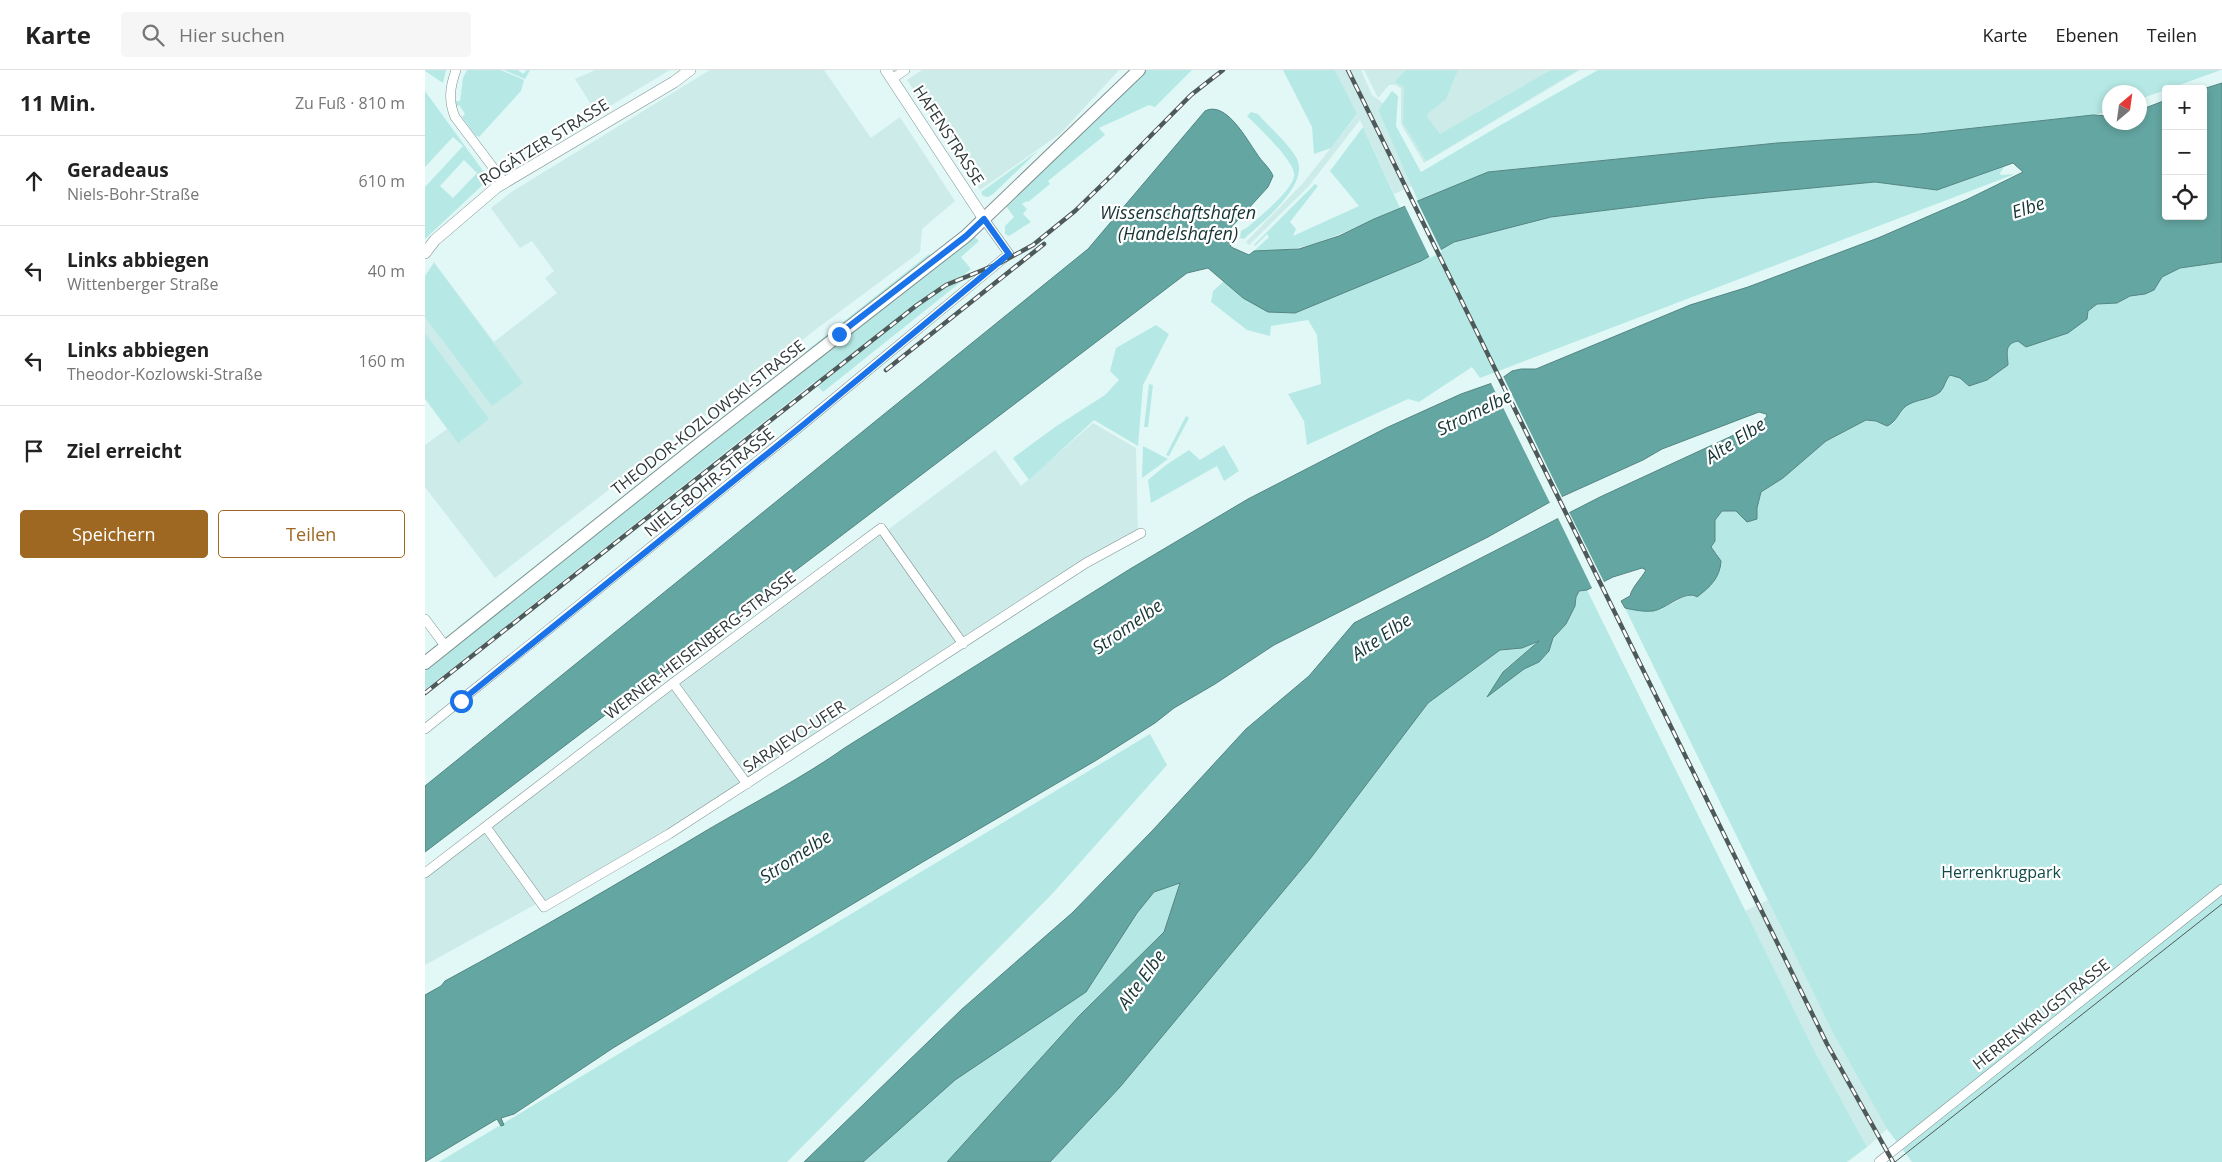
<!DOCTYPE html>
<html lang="de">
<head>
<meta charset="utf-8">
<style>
	body { margin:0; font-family:"Open Sans",sans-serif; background:#f6f6f6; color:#222 }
	.controls { position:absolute; right:15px; top:15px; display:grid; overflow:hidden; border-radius:5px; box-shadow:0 2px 8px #0003 }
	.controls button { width:45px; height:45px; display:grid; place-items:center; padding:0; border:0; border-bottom:1px solid #e0e0e0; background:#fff; color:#222; font:25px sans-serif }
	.compass { position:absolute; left:1677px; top:15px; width:45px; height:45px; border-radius:50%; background:#fff; box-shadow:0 2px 8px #0003; rotate:29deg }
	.stop { position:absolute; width:15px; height:15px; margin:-11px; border:4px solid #1a73e8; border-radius:50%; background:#fff }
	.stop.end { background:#1a73e8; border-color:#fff; box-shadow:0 1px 5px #0008 }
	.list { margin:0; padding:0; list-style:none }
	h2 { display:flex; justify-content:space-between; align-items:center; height:65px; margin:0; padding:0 20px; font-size:21px }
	h2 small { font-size:16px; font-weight:400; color:#767676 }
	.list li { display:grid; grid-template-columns:32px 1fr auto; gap:15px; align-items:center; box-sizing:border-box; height:90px; padding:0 20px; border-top:1px solid #e0e0e0 }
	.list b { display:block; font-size:19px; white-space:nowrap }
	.list p { margin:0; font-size:16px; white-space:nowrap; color:#767676 }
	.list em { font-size:16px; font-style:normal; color:#767676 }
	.actions { display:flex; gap:10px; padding:15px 20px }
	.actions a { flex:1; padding:11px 0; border:1px solid #9e6822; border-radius:5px; text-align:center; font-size:18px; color:#9e6822 }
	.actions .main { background:#9e6822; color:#fff }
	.icon { flex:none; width:28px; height:28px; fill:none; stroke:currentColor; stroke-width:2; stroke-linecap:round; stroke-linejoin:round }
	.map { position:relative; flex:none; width:1797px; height:1092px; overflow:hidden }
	header { display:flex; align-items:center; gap:30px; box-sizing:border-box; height:70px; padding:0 25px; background:#fff; border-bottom:1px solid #e0e0e0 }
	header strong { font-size:24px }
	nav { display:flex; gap:28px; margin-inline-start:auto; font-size:18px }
	.search { width:350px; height:45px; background:#f6f6f6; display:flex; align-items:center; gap:12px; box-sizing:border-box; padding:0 18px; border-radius:5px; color:#767676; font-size:19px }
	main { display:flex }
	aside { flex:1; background:#fff }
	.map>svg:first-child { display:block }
</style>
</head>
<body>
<header>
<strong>Karte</strong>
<div class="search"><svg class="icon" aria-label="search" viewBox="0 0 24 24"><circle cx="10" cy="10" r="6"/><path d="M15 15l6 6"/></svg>Hier suchen</div>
<nav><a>Karte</a><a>Ebenen</a><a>Teilen</a></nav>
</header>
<main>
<aside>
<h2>11 Min.<small>Zu Fuß · 810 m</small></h2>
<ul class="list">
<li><svg class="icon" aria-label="ahead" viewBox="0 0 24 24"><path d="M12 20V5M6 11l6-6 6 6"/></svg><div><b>Geradeaus</b><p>Niels-Bohr-Straße</p></div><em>610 m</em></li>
<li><svg class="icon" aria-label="left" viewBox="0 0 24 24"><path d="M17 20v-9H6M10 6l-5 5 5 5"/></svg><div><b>Links abbiegen</b><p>Wittenberger Straße</p></div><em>40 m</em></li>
<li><svg class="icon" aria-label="left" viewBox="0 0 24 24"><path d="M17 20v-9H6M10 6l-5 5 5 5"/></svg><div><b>Links abbiegen</b><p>Theodor-Kozlowski-Straße</p></div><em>160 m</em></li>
<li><svg class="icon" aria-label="arrive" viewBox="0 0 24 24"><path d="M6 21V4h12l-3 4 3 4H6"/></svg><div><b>Ziel erreicht</b></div></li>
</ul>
<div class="actions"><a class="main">Speichern</a><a>Teilen</a></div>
</aside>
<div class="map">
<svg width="1797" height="1092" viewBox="0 0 1797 1092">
	<rect width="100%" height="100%" fill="#e1f8f6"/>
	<path fill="#ccebe9" d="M170 0H245L172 44 150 9Z
		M285 0H399L446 68 475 47 530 131 497 159 495 182 394 257 70 508 0 417V375L22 359 0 329V206L9 192 69 272 132 223 120 208 129 201 107 171 95 178 66 138 88 121Z
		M497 0H694L635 64 555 120 482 10Z
		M910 0H936L947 25 958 33 953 40 987 116 969 124 935 50 883 117 824 175 821 172 878 113 932 45Z
		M939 0H1155L999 93 976 54V19L971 15H964L953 28Z
		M668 353 711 378 713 466 656 500 535 581 325 715 123 839 64 757 570 380 596 416Z
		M60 763 111 834 0 895V805Z
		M1343 830 1410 967 1462 1059 1442 1077 1388 978 1320 841Z"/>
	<path fill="#b6e9e5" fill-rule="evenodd" d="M0 0H21L18 13 0 1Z
		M42 0H76L99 10 96 21 54 67 50 65 37 47 40 44 34 35 30 38 29 31H35L38 8Z
		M79 0H93L98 4 102 0H105L100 9Z
		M720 0H767L730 37 724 35 674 58 680 65 623 111 625 114 603 132 602 131 597 134 602 139 598 144 606 152 584 166 580 164V156L589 147 581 136Z
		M858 0H910L932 44 906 78 889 84 887 57Z
		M981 0H1033L1021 29 1001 45 1015 64 1126 0H1153L1001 91 978 53 979 17 970 12Z
		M1173 0H1796L1715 29 1714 22H1684V40L1671 45 1495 64 1352 73 1063 102 993 131 953 40 967 21 973 26 971 56 996 102 1074 56Z
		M0 21 64 109 0 169V117L38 76 28 67 0 97ZM39 90 52 103 28 128 15 116Z
		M826 42 833 44C845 58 862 72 871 87 887 114 836 153 819 169L815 168 816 161 823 157C835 146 867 121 869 106 872 93 832 56 822 46Z
		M938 57 975 138C927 157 882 186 829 181L844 167 842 164 830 176 829 175 890 114 893 116 865 152 871 159 868 166 934 136 905 101Z
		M614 80 568 124 563 127 558 126 556 122Z
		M1580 96 1575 103 1576 105 1590 104 1055 308 1047 297 994 332 983 329 882 375 879 351 863 324 896 314 892 265 883 250 846 256 845 266 822 260 786 232 788 221 799 211 818 228 995 191 1029 172 1126 147 1281 128 1450 112 1512 120Z
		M549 166 554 171 536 187 546 199 540 204 542 207 398 322 389 312 0 620V601L275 379C317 351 357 319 396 286 445 244 500 208 549 166Z
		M504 184 506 186 379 285 380 282Z
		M1797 192V1092H1487L1462 1059 1410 967 1200 538C1214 541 1229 540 1243 535 1253 532 1258 525 1268 524L1293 484 1287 481 1286 477 1290 471 1289 450 1297 441 1332 438 1336 422 1358 408 1401 371 1441 350 1451 351 1462 356 1468 354 1478 338 1484 334 1513 323 1525 305 1532 306 1544 316 1562 310 1583 295C1584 285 1578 274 1593 271L1601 277 1619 270 1672 234 1692 233 1705 226 1720 224 1729 220 1737 207 1755 198Z
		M9 193 98 313 67 336 0 247V206Z
		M731 255 744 264 718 315 713 376 669 350 604 410 588 388 630 357 680 325 694 310 685 301 691 278Z
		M0 263 64 349 33 373 0 328Z
		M724 314 728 315 723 357H719Z
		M329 323 330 324 33 559V557Z
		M761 346 764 348 744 386 741 385Z
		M799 375 814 401 799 411 792 396 726 433 723 410 741 395 764 380 775 390Z
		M718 376 743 389 717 408Z
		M1154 520H1162L1388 978 1442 1077 1422 1092H625L695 1017 885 789 1003 633 1075 580 1097 578 1115 570 1078 601 1064 626 1099 599 1114 592 1124 581 1128 569 1141 554 1150 536 1151 527Z
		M725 664 742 695 628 823 362 1092H14Z
		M755 812 739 862 654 946 523 1092H438L712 843 729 822Z"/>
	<path fill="#64a6a2" stroke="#548582" d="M1797 13V192L1755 198 1737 207 1729 220 1720 224 1705 226 1692 233 1672 234 1663 241 1662 249 1643 263 1601 277 1593 271C1578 274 1583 285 1583 295L1562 310 1544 316 1535 308 1525 305C1520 310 1520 317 1515 322 1505 330 1491 329 1481 336 1473 342 1472 352 1462 356L1451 351 1441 350 1401 371 1358 408 1336 422 1332 438V449L1322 452 1311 441H1297L1290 450V471L1286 477 1296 491C1295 508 1285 517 1272 527 1261 519 1241 539 1228 541 1218 542 1209 540 1200 538L1196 531 1205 526C1207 517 1216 509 1221 500L1217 498 1188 507 1162 520 1154 521 1151 527 1150 536 1141 554 1128 568 1124 581 1114 592 1099 599 1062 627 1078 602 1114 571 1097 578 1075 580 1003 633 885 789 695 1017 625 1092H522L654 946 739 862 755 813 729 822 712 843 661 922 530 1010 438 1092H379L537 939 647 843 727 761 821 659 884 606 929 553 1175 427 1337 352 1342 346 1341 344 1334 342 1237 379 1218 390 1125 432 1063 467 849 575 790 614 749 638 730 653 670 691 496 793 188 978 89 1044 76 1048 79 1055 76 1056 72 1049 0 1092V925L16 916 20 911C109 863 197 811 284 759 330 732 377 708 421 677L705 499 823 429 961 358 1036 324 1073 311 1087 301 1096 299H1111L1265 235 1323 217 1453 168 1543 129 1598 102 1588 93 1512 120 1450 112 1281 128 1126 147 1029 172 996 191 870 243 843 242 818 228 783 198 762 203 0 782V716L663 179 780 41C801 30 822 70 832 84 837 92 845 98 848 106L843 117 802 162 806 177 824 185 829 181 874 179 914 166 949 149 1063 102 1352 73 1495 64 1668 45 1684 46V52H1714L1715 40 1741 30V146H1778V19Z"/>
	<path fill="#e1f8f6" d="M991 129 1017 182 1005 188 979 134Z
		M1077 304 1138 429 1126 435 1065 311Z
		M1143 440 1180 514 1168 520 1132 446Z"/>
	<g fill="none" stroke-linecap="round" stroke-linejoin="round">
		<defs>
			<path id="minor" d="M31 0C25 17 23 30 30 47L79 112
				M467 9 480 0
				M0 549 21 577
				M248 613 322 714
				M0 659 377 355 584 184 559 149
				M61 757 119 837 244 764 661 493 716 463
				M0 803 248 613 456 458 538 574
				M1454 1092 1797 819"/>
			<path id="tertiary" d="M461 0 559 149
				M0 183 10 170 72 117 249 12 265 0"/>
			<path id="secondary" d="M0 593 272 376 541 166 714 0"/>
		</defs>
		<use href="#minor" stroke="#7e9391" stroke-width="10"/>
		<use href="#tertiary" stroke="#7e9391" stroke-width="12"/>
		<use href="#secondary" stroke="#7e9391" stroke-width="14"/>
		<use href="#minor" stroke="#fff" stroke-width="9"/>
		<use href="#tertiary" stroke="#fff" stroke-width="11"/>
		<use href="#secondary" stroke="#fff" stroke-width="12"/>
		<path stroke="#4e5959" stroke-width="1" d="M1470 1092 1797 834"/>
		<defs>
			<path id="rail" d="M923 0 1402 974 1468 1092
				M684 108 766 25 798 0
				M461 300 619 174
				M0 623 492 235 521 215 575 193 608 175 650 141 688 104"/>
		</defs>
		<use href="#rail" stroke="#4e5959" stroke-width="4.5"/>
		<use href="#rail" stroke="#fff" stroke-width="2.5" stroke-dasharray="8" stroke-linecap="butt"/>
	</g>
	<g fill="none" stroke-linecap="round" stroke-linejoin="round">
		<path stroke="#1a73e8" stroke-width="6" d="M36 631 378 355 584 184 559 149 541 166 414 264"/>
	</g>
	<g text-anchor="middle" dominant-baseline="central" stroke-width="4.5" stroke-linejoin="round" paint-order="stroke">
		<g font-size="16" fill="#303939" stroke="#fff">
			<text transform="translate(524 65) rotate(57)">HAFENSTRASSE</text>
			<text transform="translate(119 72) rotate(-32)">ROGÄTZER STRASSE</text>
			<text transform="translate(283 347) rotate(-38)">THEODOR-KOZLOWSKI-STRASSE</text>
			<text transform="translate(284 412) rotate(-39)">NIELS-BOHR-STRASSE</text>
			<text transform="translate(275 575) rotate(-37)">WERNER-HEISENBERG-STRASSE</text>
			<text transform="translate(369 666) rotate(-33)">SARAJEVO-UFER</text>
			<text transform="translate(1616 944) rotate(-38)">HERRENKRUGSTRASSE</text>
		</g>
		<g font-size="16" fill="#0d4a47" stroke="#fff">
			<text x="1576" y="802">Herrenkrugpark</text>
		</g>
		<g font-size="18" font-style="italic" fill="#143634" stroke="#fff">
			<text transform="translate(1603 137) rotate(-18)">Elbe</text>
			<text x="753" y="142">Wissenschaftshafen<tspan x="753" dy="21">(Handelshafen)</tspan></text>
			<text transform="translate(1049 342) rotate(-26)">Stromelbe</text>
			<text transform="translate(1310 370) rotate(-33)">Alte Elbe</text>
			<text transform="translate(702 556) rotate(-35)">Stromelbe</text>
			<text transform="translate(956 566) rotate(-34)">Alte Elbe</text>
			<text transform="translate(370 786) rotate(-33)">Stromelbe</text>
			<text transform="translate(716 909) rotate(-54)">Alte Elbe</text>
		</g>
	</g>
</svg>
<div class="controls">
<button>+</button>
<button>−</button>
<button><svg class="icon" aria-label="locate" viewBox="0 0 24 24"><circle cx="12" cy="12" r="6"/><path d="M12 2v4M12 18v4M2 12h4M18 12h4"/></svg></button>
</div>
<svg class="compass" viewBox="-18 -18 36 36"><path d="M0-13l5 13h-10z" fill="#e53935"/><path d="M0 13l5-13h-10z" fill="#767676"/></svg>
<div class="stop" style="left:36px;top:631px"></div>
<div class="stop end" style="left:414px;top:264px"></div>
</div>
</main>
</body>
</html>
